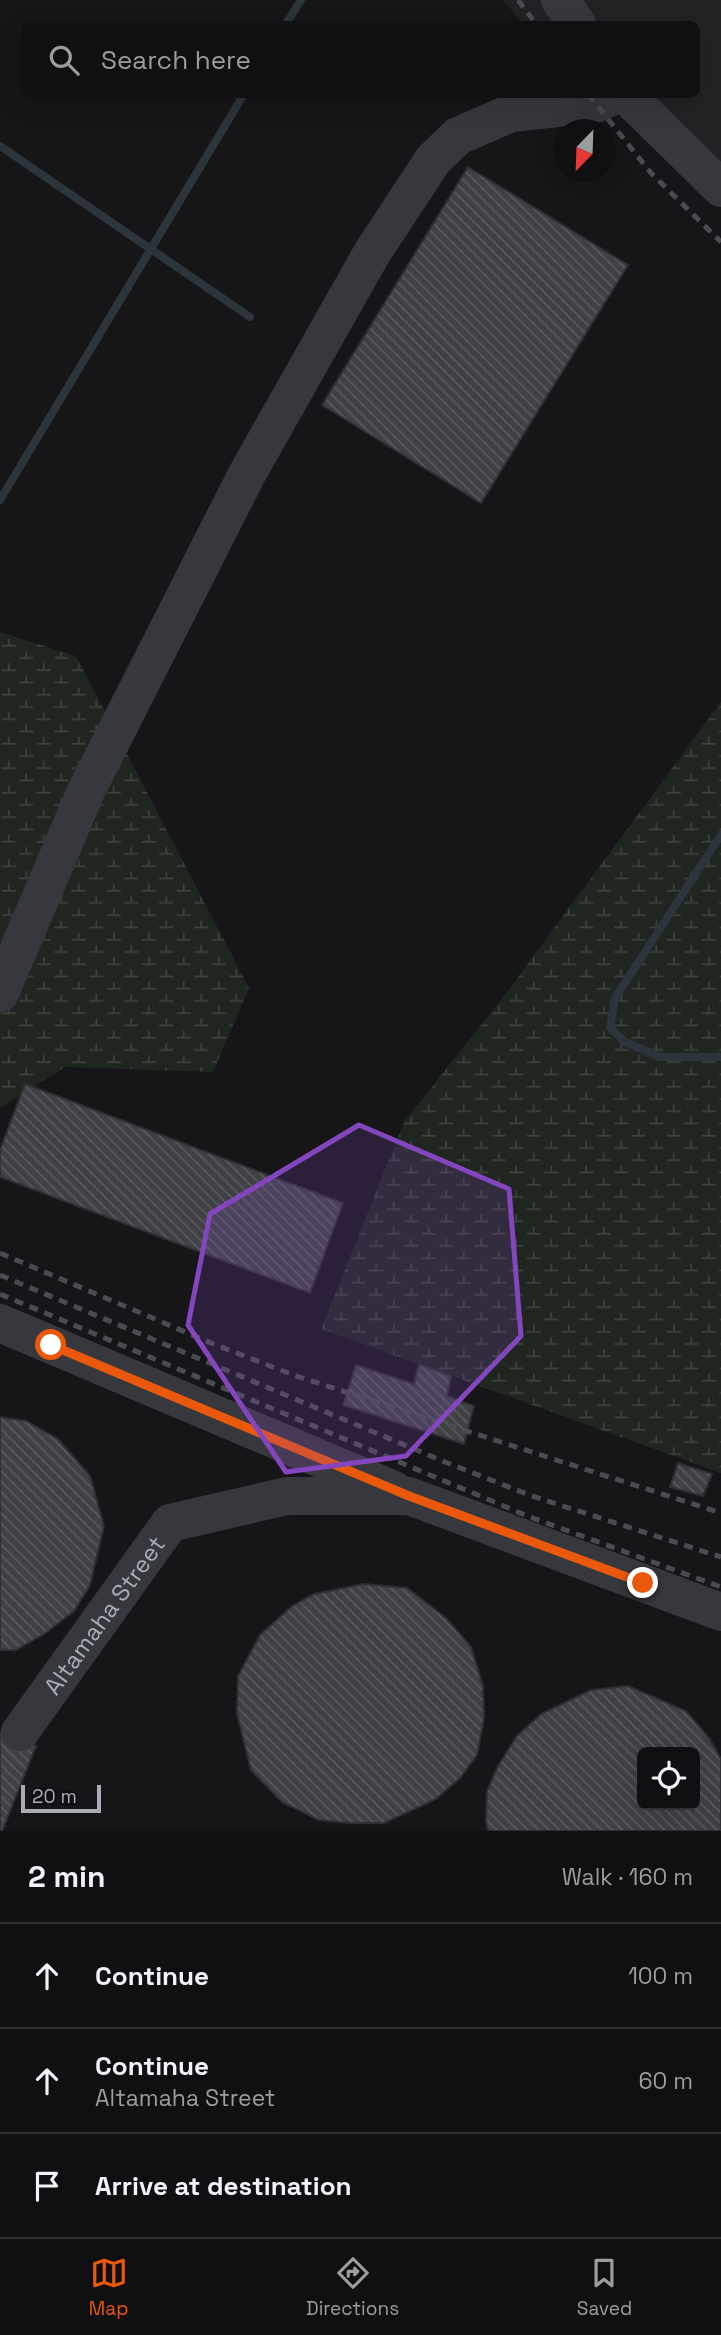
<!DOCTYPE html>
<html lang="en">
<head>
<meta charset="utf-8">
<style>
	body { margin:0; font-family:"Space Grotesk",sans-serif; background:#19191b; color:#f1f3f6 }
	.controls { position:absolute; right:21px; bottom:21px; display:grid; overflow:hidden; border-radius:10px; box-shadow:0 7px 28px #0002 }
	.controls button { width:63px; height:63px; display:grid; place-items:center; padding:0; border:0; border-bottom:2px solid #303032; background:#101012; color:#f1f3f6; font:35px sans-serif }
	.compass { position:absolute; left:553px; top:119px; width:63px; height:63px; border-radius:50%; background:#101012; box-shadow:0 7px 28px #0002; rotate:203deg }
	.scale { position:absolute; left:21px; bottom:18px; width:80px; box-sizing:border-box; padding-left:7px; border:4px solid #a8adb8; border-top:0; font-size:19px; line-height:24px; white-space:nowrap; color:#a8adb8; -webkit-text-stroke:5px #111113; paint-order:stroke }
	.stop { position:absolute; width:21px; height:21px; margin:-16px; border:5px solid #ea580c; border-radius:50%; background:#fff }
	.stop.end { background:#ea580c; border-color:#fff; box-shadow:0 2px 7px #0008 }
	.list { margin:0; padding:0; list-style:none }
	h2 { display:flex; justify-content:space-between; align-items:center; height:91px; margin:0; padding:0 28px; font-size:30px }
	h2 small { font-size:23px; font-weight:400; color:#9c9d9f }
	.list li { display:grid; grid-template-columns:46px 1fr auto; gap:21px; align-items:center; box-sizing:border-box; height:105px; padding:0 28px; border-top:2px solid #303032 }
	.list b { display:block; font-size:26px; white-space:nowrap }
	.list p { margin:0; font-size:23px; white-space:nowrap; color:#9c9d9f }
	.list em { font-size:23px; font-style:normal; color:#9c9d9f }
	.icon { flex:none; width:38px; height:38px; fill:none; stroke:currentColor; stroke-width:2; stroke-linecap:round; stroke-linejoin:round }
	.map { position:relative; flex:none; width:721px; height:1831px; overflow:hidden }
	.search { position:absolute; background:#101012; box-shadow:0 7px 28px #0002; left:21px; right:21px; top:21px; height:77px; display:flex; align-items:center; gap:18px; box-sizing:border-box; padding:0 24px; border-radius:10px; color:#9c9d9f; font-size:26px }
	.sheet { height:406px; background:#101012 }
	nav { display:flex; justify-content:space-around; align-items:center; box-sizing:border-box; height:98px; border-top:2px solid #303032; background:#101012; font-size:19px; color:#9c9d9f }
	nav a { display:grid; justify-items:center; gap:4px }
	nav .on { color:#ea580c }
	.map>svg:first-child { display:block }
</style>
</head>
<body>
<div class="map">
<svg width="721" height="1831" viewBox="0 0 721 1831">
	<defs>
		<pattern id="wetland-marsh" width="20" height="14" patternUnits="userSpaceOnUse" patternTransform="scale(1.75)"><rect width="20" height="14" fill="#1e261f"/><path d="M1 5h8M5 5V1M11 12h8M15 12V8" fill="none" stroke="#3c433d"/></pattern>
		<pattern id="building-back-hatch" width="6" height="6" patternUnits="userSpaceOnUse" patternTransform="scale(1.75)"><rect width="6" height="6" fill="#404145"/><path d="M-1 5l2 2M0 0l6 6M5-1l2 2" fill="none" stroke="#595a5e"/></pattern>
	</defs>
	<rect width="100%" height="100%" fill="#161618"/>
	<path fill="#222225" d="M503 0H721V201L600 95 696 94V24H523Z"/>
	<path fill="url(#wetland-marsh)" d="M0 632 76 656 249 988 213 1072 65 1067 0 1108Z
		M721 702V1473L321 1329 404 1122 504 996Z"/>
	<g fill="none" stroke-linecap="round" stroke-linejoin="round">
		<path stroke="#2c353c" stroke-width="8" d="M286 24 301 0
			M0 146 250 317
			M0 500 244 94
			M721 835 615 998 610 1028 625 1042 660 1057H721"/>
	</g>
	<path fill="url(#building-back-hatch)" stroke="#303034" stroke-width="2" fill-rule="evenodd" d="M468 167 628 265 481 503 322 405Z
		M25 1084 343 1203 310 1293 0 1177V1150Z
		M419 1364 451 1376 447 1396 474 1406 464 1444 343 1405 356 1365 414 1384Z
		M0 1417 26 1421 58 1439 90 1476 104 1526 90 1585 74 1611 44 1634 16 1650H0Z
		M678 1463 712 1474 703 1496 670 1487Z
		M364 1584 407 1588 446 1618 471 1647 483 1686 484 1718 477 1755 460 1778 436 1799 384 1823H349L319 1820 282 1802 251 1770 237 1714 238 1676 260 1635 292 1606 314 1594Z
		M628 1686 686 1711 709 1738 721 1759V1831H488L486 1822 487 1791 498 1766 517 1736 541 1714 591 1690ZM642 1752H695V1805H642Z
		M0 1732 36 1746 2 1831H0Z"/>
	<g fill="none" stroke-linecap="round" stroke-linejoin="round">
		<g stroke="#37383d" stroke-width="38">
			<path d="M560 0 577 24"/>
			<path d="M625 94 721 188"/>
			<path d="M0 993 86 791 247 474 372 253 433 160 458 136 511 113 596 104 618 94"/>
			<path d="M0 1323 394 1490"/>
			<path id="s1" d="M20 1732 170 1523 287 1496H409L721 1612"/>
		</g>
		<path stroke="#4a4c52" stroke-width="5" stroke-dasharray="9 7" stroke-linecap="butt" d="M518 0 536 24
			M588 94 651 173 721 242
			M0 1253 211 1343 296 1376 721 1513
			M0 1275 445 1462 532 1496 721 1557
			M0 1294 530 1517 721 1587"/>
	</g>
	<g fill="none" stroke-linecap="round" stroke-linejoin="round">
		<path stroke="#ea580c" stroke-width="9" d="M51 1345 409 1496 643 1583"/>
	</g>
	<path fill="#8446be" fill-opacity="0.2" stroke="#8446be" stroke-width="5" stroke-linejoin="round" d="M359 1125 509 1189 521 1336 406 1456 286 1472 188 1325 210 1214Z"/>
	<g text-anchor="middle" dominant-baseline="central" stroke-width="5" stroke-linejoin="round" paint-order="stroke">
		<g font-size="24" fill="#a8adb8" stroke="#111113">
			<text stroke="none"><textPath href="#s1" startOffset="144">Altamaha Street</textPath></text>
		</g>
	</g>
</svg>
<div class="controls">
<button><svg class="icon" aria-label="locate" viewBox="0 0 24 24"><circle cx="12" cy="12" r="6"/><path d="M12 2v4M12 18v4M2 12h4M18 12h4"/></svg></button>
</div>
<svg class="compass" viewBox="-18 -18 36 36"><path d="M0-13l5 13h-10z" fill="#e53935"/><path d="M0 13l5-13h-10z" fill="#9c9d9f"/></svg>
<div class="scale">20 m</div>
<div class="stop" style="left:51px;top:1345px"></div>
<div class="stop end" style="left:643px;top:1583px"></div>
<div class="search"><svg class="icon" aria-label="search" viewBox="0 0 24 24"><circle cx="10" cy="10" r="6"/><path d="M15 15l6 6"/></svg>Search here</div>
</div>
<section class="sheet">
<h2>2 min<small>Walk · 160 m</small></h2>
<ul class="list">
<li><svg class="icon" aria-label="ahead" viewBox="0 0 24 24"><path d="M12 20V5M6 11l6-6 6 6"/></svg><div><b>Continue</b></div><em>100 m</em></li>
<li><svg class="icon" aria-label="ahead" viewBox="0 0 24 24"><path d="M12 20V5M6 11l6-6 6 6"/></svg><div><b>Continue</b><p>Altamaha Street</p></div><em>60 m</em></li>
<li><svg class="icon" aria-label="arrive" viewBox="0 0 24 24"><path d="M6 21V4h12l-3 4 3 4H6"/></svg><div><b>Arrive at destination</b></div></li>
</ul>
</section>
<nav>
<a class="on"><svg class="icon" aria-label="map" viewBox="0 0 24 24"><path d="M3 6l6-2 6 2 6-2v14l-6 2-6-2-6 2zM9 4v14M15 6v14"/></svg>Map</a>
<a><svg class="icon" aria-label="directions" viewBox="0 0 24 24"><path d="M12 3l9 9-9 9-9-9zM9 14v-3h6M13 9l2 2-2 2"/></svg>Directions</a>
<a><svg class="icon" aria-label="saved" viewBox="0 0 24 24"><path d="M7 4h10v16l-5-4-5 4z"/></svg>Saved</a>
</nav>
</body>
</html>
